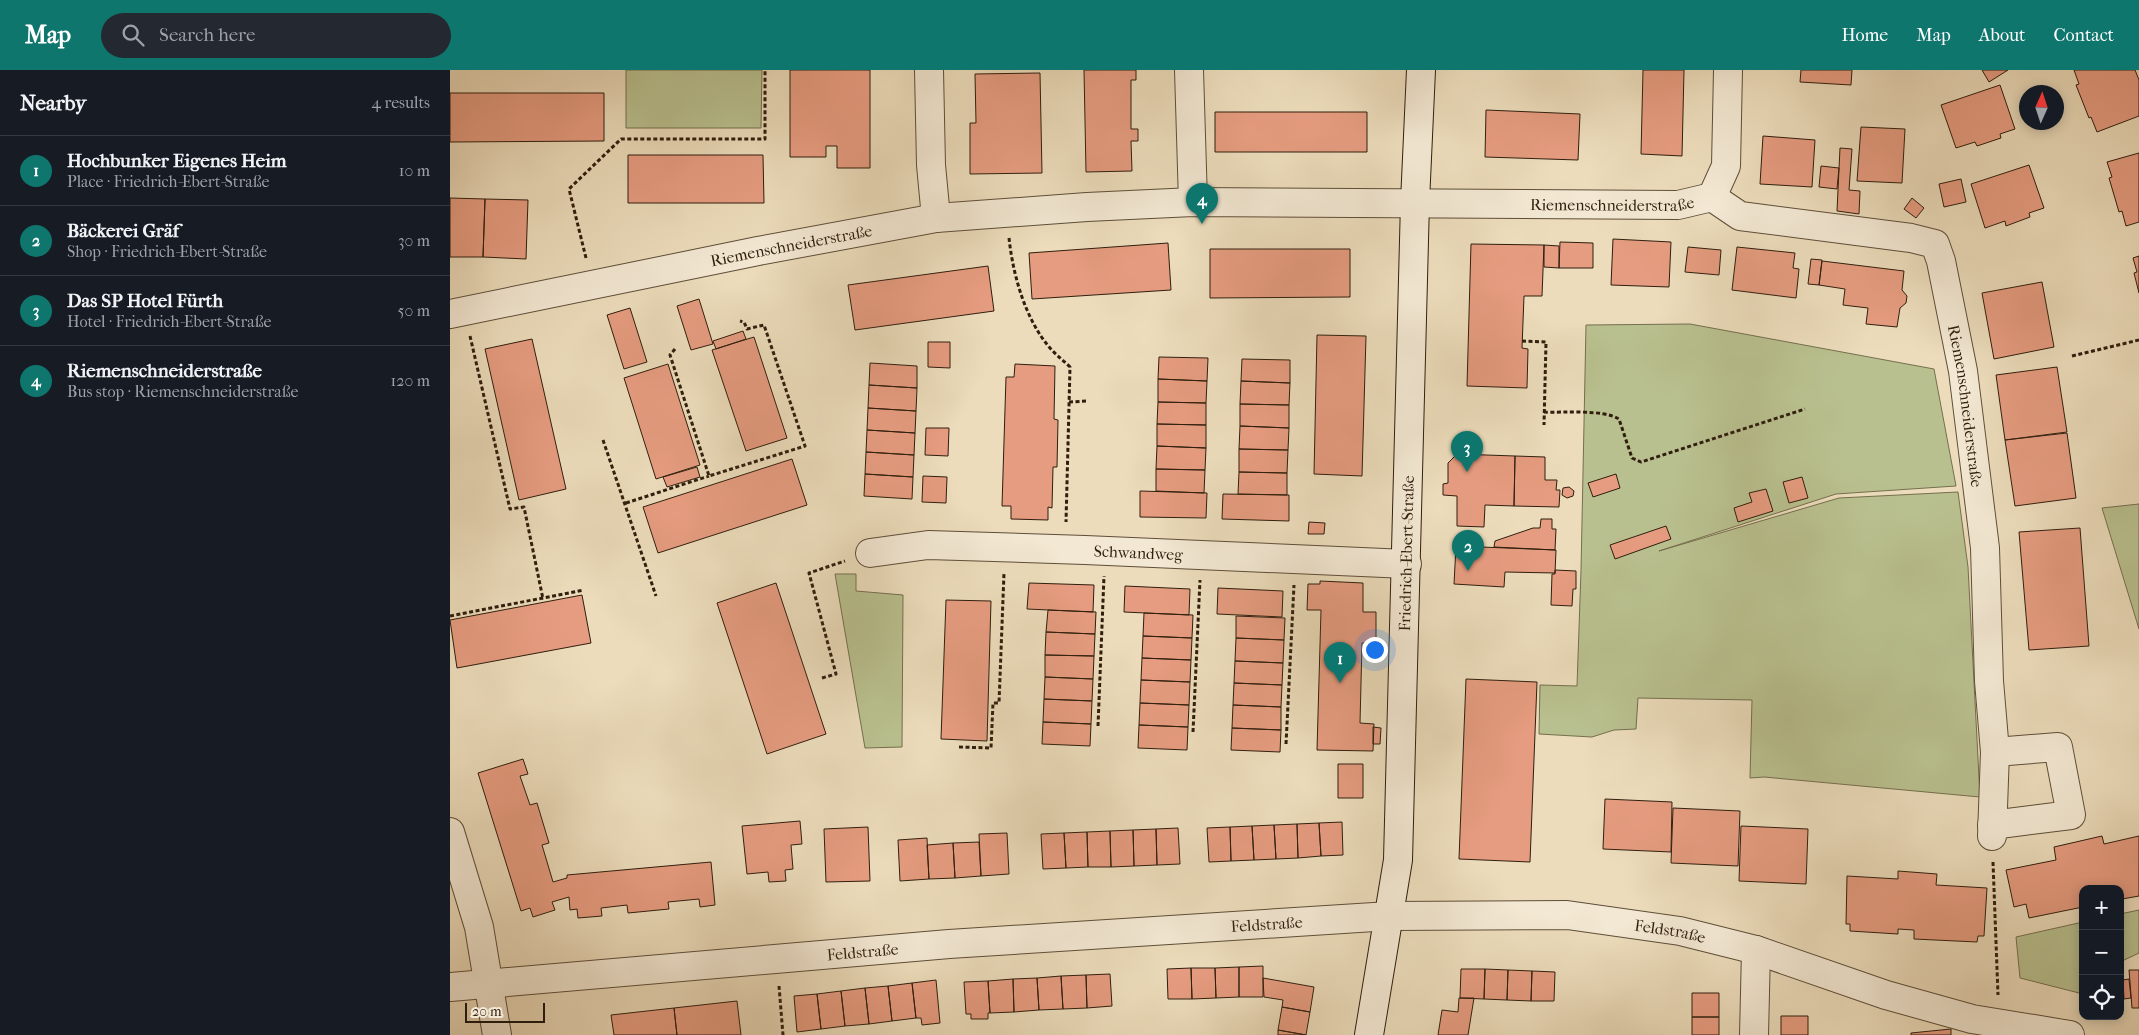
<!DOCTYPE html>
<html lang="en">
<head>
<meta charset="utf-8">
<style>
	body { margin:0; font-family:"IM FELL French Canon",serif; background:#242831; color:#f1f3f6 }
	.controls { position:absolute; right:15px; bottom:15px; display:grid; overflow:hidden; border-radius:10px; box-shadow:0 2px 12px #0003 }
	.controls button { width:45px; height:45px; display:grid; place-items:center; padding:0; border:0; border-bottom:1px solid #363941; background:#171b24; color:#f1f3f6; font:25px sans-serif }
	.compass { position:absolute; left:1569px; top:15px; width:45px; height:45px; border-radius:50%; background:#171b24; box-shadow:0 2px 12px #0003; rotate:3deg }
	.scale { position:absolute; left:15px; bottom:12px; width:80px; box-sizing:border-box; padding-left:5px; border:2px solid #2f1e0e; border-top:0; font-size:14px; line-height:18px; white-space:nowrap; color:#2f1e0e; -webkit-text-stroke:4px #f3e8d3; paint-order:stroke }
	.you { position:absolute; left:924px; top:579px; width:18px; height:18px; margin:-12px; border:4px solid #fff; border-radius:50%; background:#1a73e8; box-shadow:0 0 0 8px #1a73e833 }
	.badge { display:grid; place-items:center; width:32px; height:32px; border-radius:50%; background:#0f766e; color:#fff; font-size:16px; font-weight:700 }
	.pin { position:absolute; translate:-50% -41px; filter:drop-shadow(0 1px 2px #0008) }
	.pin::after { content:''; position:absolute; top:26px; width:18px; height:15px; background:inherit; clip-path:polygon(0 0,100% 0,50% 100%) }
	.list { margin:0; padding:0; list-style:none }
	h2 { display:flex; justify-content:space-between; align-items:center; height:65px; margin:0; padding:0 20px; font-size:21px }
	h2 small { font-size:16px; font-weight:400; color:#9ea1a6 }
	.list li { display:grid; grid-template-columns:32px 1fr auto; gap:15px; align-items:center; box-sizing:border-box; height:70px; padding:0 20px; border-top:1px solid #363941 }
	.list b { display:block; font-size:19px; white-space:nowrap }
	.list p { margin:0; font-size:16px; white-space:nowrap; color:#9ea1a6 }
	.list em { font-size:16px; font-style:normal; color:#9ea1a6 }
	.icon { flex:none; width:28px; height:28px; fill:none; stroke:currentColor; stroke-width:2; stroke-linecap:round; stroke-linejoin:round }
	.map { position:relative; flex:none; width:1689px; height:965px; overflow:hidden }
	header { display:flex; align-items:center; gap:30px; box-sizing:border-box; height:70px; padding:0 25px; background:#0f766e; color:#fff }
	header strong { font-size:24px }
	nav { display:flex; gap:28px; margin-inline-start:auto; font-size:18px }
	.search { width:350px; height:45px; background:#242831; display:flex; align-items:center; gap:12px; box-sizing:border-box; padding:0 18px; border-radius:28px; color:#9ea1a6; font-size:19px }
	main { display:flex }
	aside { flex:1; background:#171b24 }
	.map>svg:first-child { display:block }
</style>
</head>
<body>
<header>
<strong>Map</strong>
<div class="search"><svg class="icon" aria-label="search" viewBox="0 0 24 24"><circle cx="10" cy="10" r="6"/><path d="M15 15l6 6"/></svg>Search here</div>
<nav><a>Home</a><a>Map</a><a>About</a><a>Contact</a></nav>
</header>
<main>
<aside>
<h2>Nearby<small>4 results</small></h2>
<ul class="list">
<li><span class="badge">1</span><div><b>Hochbunker Eigenes Heim</b><p>Place · Friedrich-Ebert-Straße</p></div><em>10 m</em></li>
<li><span class="badge">2</span><div><b>Bäckerei Gräf</b><p>Shop · Friedrich-Ebert-Straße</p></div><em>30 m</em></li>
<li><span class="badge">3</span><div><b>Das SP Hotel Fürth</b><p>Hotel · Friedrich-Ebert-Straße</p></div><em>50 m</em></li>
<li><span class="badge">4</span><div><b>Riemenschneiderstraße</b><p>Bus stop · Riemenschneiderstraße</p></div><em>120 m</em></li>
</ul>
</aside>
<div class="map">
<svg width="1689" height="965" viewBox="0 0 1689 965">
	<rect width="100%" height="100%" fill="#ecdcbb"/>
	<filter id="stains"><feTurbulence type="fractalNoise" baseFrequency=".004" numOctaves="4"/><feColorMatrix values="0 0 0 0 .2 0 0 0 0 .09 0 0 0 0 .02 0 0 0 .5 -.17"/></filter>
	<radialGradient id="worn" r=".72"><stop offset=".6" stop-color="#630" stop-opacity="0"/><stop offset="1" stop-color="#630" stop-opacity=".3"/></radialGradient>
	<path fill="#b9c08f" stroke="#746f4e" d="M176 0H312L311 58H176Z
		M1240 254 1484 299 1506 416 1386 424 1209 481 1389 428 1508 422 1518 497 1530 727 1314 707 1300 708 1302 630 1188 628 1186 659 1164 660 1142 667 1089 664 1090 615 1127 616 1131 501 1136 255Z
		M1689 434V559L1652 438Z
		M385 504H406V521L453 525 452 677 415 678Z
		M1689 840V883L1670 892V844Z
		M1633 852V924L1570 908 1566 867Z"/>
	<path fill="#e69c80" stroke="#2f1e0e" d="M340 0H420V98H387V76H376V87H340Z
		M634 0H686V10H681V59H688V71H681L682 101 636 102Z
		M1193 0H1234L1232 86 1191 84Z
		M1351 0H1402L1401 15 1350 12Z
		M1532 0H1558L1539 12Z
		M1624 0H1685L1689 10V46L1647 62 1641 47 1639 48 1626 15 1629 14Z
		M590 3 592 103 520 104V53H526L525 4Z
		M1550 15 1565 59 1550 64 1551 68 1527 76 1525 72 1506 78 1491 35Z
		M0 23H154V71L0 72Z
		M1036 40 1130 44 1128 90 1035 87Z
		M765 42H917V82H765Z
		M1411 57 1455 59 1452 113 1407 111Z
		M1313 66 1365 70 1362 117 1310 114Z
		M1390 78 1402 79 1399 120 1410 121 1409 144 1387 141Z
		M1689 83V152L1676 156 1672 141 1669 142 1659 108 1662 107 1657 92Z
		M178 85H313L314 133H178Z
		M1579 95 1594 138 1579 143 1580 147 1556 156 1555 151 1535 158 1521 114Z
		M1371 96 1389 98 1387 119 1369 117Z
		M1511 109 1516 132 1494 137 1489 114Z
		M0 128 35 129 33 187H0Z
		M1462 128 1474 138 1466 148 1454 139Z
		M35 129 78 130 76 189 33 187Z
		M1163 169 1221 172 1219 217 1161 215Z
		M1110 172 1143 173V198H1109Z
		M718 173 721 220 582 229 579 183Z
		M1021 174 1094 175 1092 226H1074L1072 278 1078 279 1077 318 1017 316Z
		M1094 175 1109 176V198L1094 197Z
		M1238 177 1271 180 1269 205 1235 202Z
		M1287 177 1345 183 1343 198 1349 199 1346 228 1282 220Z
		M760 179H900V227L760 228Z
		M1689 186V223L1684 203 1687 202 1683 188Z
		M1361 189 1372 190 1369 215 1358 214Z
		M1372 191 1454 201 1452 220 1457 226 1456 233 1450 238 1447 257 1416 254 1418 238 1393 235 1395 219 1369 215Z
		M538 196 544 241 405 260 398 215Z
		M1592 212 1604 277 1544 289 1532 223Z
		M249 229 263 274 241 280 227 236Z
		M180 238 197 292 174 299 157 245Z
		M293 261 296 269 266 279 263 271Z
		M867 265 916 266 912 406 864 404Z
		M304 267 337 368 296 381 262 280Z
		M82 269 116 419 69 430 35 279Z
		M478 272H500V298L478 297Z
		M709 287 758 288 757 311 708 309Z
		M792 289 840 290V313L791 311Z
		M420 293 467 296V318L419 315Z
		M218 294 250 395 206 409 174 308Z
		M565 294 605 296 604 349 608 350 607 397H603L602 438 598 437V450L561 449V436H552L556 307H564Z
		M1607 297 1617 362 1555 370 1546 305Z
		M708 309 757 311 756 333 708 332Z
		M791 311 840 313 839 335 790 334Z
		M419 315 467 318 466 341 418 338Z
		M708 332 756 333V355L707 354Z
		M790 334 839 335V358L790 356Z
		M418 338 466 341 465 363 417 360Z
		M707 354 756 355V378L707 376Z
		M790 356 839 358 838 380 789 379Z
		M476 358H499L498 386 475 385Z
		M417 360 465 363 464 385 416 382Z
		M1617 363 1626 428 1565 436 1555 370Z
		M707 376 756 378 755 400 706 399Z
		M789 379 838 380 837 403 789 402Z
		M416 382 464 385 463 407 415 404Z
		M1007 384 1065 386 1064 436 1035 435 1034 457 1007 456V426L993 425V414L998 413V393Z
		M1065 386 1095 387V410H1107L1106 420H1110L1109 437 1064 436Z
		M342 389 357 435 208 483 193 437Z
		M247 397 250 407 217 417 213 407Z
		M706 399 755 400 754 423 706 421Z
		M789 402 837 403V425L788 424Z
		M415 404 463 407 462 429 414 426Z
		M1166 404 1170 418 1143 427 1138 413Z
		M473 406 497 407 496 433 472 432Z
		M1352 407 1358 428 1339 433 1333 412Z
		M1119 417 1124 421 1123 426 1117 428 1112 425 1113 418Z
		M1316 419 1323 441 1288 452 1284 438 1302 432 1299 423Z
		M690 421 757 423 756 448 690 447Z
		M773 424 839 425V451L772 449Z
		M1091 449H1102V459H1106L1105 480 1044 477 1045 471 1083 458H1090Z
		M859 452 875 453 874 464H858Z
		M1216 456 1221 469 1165 489 1160 475Z
		M1630 458 1639 576 1579 580 1569 462Z
		M1006 476 1106 480 1105 503 1055 502 1054 517 1004 514Z
		M1105 500 1126 501V519H1123L1122 536 1101 535 1102 504H1105Z
		M870 511 913 513V542H926V573H912L910 653 924 654 923 681 867 680 871 540H857L858 514H870Z
		M326 513 376 664 317 684 267 533Z
		M579 513 644 515 643 542 577 539Z
		M675 516 740 519 739 545 674 542Z
		M768 518 833 521 832 547 767 544Z
		M132 525 141 573 7 598 0 550Z
		M496 530 541 531 537 671 491 669Z
		M598 540 646 542 645 564 596 562Z
		M694 543 743 545 742 568 693 566Z
		M786 546 835 548 834 570 786 568Z
		M596 562 645 564 644 586 595 585Z
		M693 566 742 568 741 590 692 588Z
		M786 568 834 570 833 593 785 591Z
		M595 585 644 586 643 609 595 607Z
		M692 588 741 590 740 612 691 610Z
		M785 591 833 593 832 615 784 613Z
		M595 607 643 609 642 631 594 629Z
		M1016 609 1087 612 1080 792 1009 789Z
		M691 610 740 612 739 635 690 633Z
		M784 613 832 615 831 637 783 635Z
		M594 629 642 631 641 654 593 652Z
		M690 633 739 635 738 657 689 655Z
		M783 635 831 637V660L782 658Z
		M593 652 641 654 640 676 592 674Z
		M689 655 738 657 737 680 688 678Z
		M923 657 931 658 930 674H923Z
		M782 658 831 660 830 682 781 680Z
		M73 689 78 704 70 706 80 735 87 733 99 773 92 775 103 812 117 808V805L261 792 265 835 250 837 249 829 218 832 219 839 178 843 177 835 151 838 152 846 128 848 127 839 120 840 119 827 102 832 105 840 83 847 80 838 71 841 28 703Z
		M888 694H913V728H888Z
		M1155 729 1222 732 1221 782 1153 779Z
		M1223 738 1290 741 1288 796 1221 793Z
		M350 751 352 774 341 775 343 799 335 800 336 811 319 812 318 802 297 804 292 756Z
		M892 752 893 785 871 786 869 753Z
		M869 753 871 786 848 788 847 754Z
		M847 754 848 788 826 789 824 755Z
		M824 755 826 789 804 790 802 756Z
		M802 756 804 790 781 791 780 757Z
		M1291 756 1358 759 1356 814 1289 811Z
		M418 757 420 811 376 812 374 759Z
		M780 757 781 791 759 792 757 758Z
		M728 758 730 794 707 795 706 759Z
		M706 759 707 795 684 796 683 760Z
		M683 760 684 796 661 797 660 761Z
		M660 761 661 797H638L637 762Z
		M637 762 638 797 616 798 614 763Z
		M557 763 559 804 531 806 529 764Z
		M614 763 616 798 593 799 591 764Z
		M1652 766 1654 774 1689 766V826L1672 829 1669 817 1633 819V837L1579 848 1576 834 1564 837 1556 800 1606 790 1604 777Z
		M477 768 479 809 450 811 448 770Z
		M529 772 531 806 505 808 503 773Z
		M503 773 505 808 479 809 477 775Z
		M1448 801 1487 804 1486 815 1537 818 1534 866H1528L1527 872 1464 869V860L1448 859V864L1400 861V854H1396L1397 806 1448 809Z
		M813 896V927H789V897Z
		M789 897V927L766 928 765 898Z
		M741 898H765L766 928 742 929Z
		M741 898 742 929H718L717 899Z
		M1011 899H1035L1034 929 1010 928Z
		M1035 899 1058 900 1057 930 1034 929Z
		M1058 900 1082 901 1081 931 1057 930Z
		M1679 900H1689V938H1682Z
		M1082 901 1105 902 1104 931H1081Z
		M660 904 662 936 637 938 636 905Z
		M636 905 637 938 613 939 611 906Z
		M611 906 613 939 589 940 587 908Z
		M587 908 589 940 564 942 563 909Z
		M813 908 864 917 860 942 832 937 833 930 814 927Z
		M563 909 564 942 540 943 538 911Z
		M1679 909 1681 928 1674 929 1673 910Z
		M486 910 490 953 472 955 471 948H466L462 913Z
		M538 911 540 943H538V949H521V944H516L514 912Z
		M462 913 466 948 442 951 438 916Z
		M438 916 442 951 419 954 415 918Z
		M415 918 419 954 395 956 391 921Z
		M391 921 395 956 371 959 367 924Z
		M1242 923H1269V947H1242Z
		M367 924 371 959 347 962 344 926Z
		M1009 928H1024L1018 965H988L992 940 1008 942Z
		M287 931 291 965H227L224 938Z
		M832 937 860 942 856 965 828 960Z
		M224 938 227 965H164L161 945Z
		M1331 946H1358V965H1331Z
		M1242 947H1269V965H1242Z
		M1501 959V965H1461V963Z
		M828 960 856 965H828Z"/>
	<g fill="none" stroke-linecap="round" stroke-linejoin="round">
		<defs>
			<g id="street">
				<path d="M479 0 481 95 486 148"/>
				<path d="M739 0 743 132"/>
				<path d="M1262 127 1276 96 1278 0"/>
				<path id="s1" d="M0 244 308 181 486 148 637 137 743 132 1228 135 1262 127 1290 146 1461 168 1485 174 1491 191 1513 301 1535 478 1539 611 1545 682 1542 766"/>
				<path id="s2" d="M420 483 478 475 635 480 957 494"/>
				<path d="M1542 755 1621 745 1608 677 1545 682"/>
				<path d="M0 762 29 857 47 965"/>
				<path id="s3" d="M0 917 499 874 940 846 1117 845 1230 861 1306 880 1436 925 1522 949 1620 965"/>
				<path d="M1304 965 1306 880"/>
			</g>
			<g id="secondary">
				<path id="s4" d="M919 965 948 790 965 132 971 0"/>
			</g>
		</defs>
		<use href="#street" stroke="#5e4e39" stroke-width="30"/>
		<use href="#secondary" stroke="#2f1e0e" stroke-width="30"/>
		<path stroke="#2f1e0e" stroke-width="3" stroke-dasharray="4 2.5" stroke-linecap="butt" d="M559 168C563 205 575 249 600 278 606 285 613 290 620 297L616 452
			M136 188 119 119 171 69H315V0
			M20 266 60 439 74 437 93 529
			M1072 271 1096 272 1094 355
			M225 279 220 285 259 406 355 376 314 255 297 259 294 252 290 251
			M1622 286 1689 270
			M619 332 638 331
			M1094 342C1114 343 1153 339 1169 349L1182 388 1191 392 1355 339
			M153 370 206 526
			M176 433 259 406
			M0 546 134 520
			M372 608 386 604 359 503 395 491
			M648 656 654 506
			M743 662 750 510
			M836 674 844 515
			M509 677 541 678 543 633H549L554 503
			M1543 792 1548 925
			M329 916 333 965"/>
		<use href="#street" stroke="#f3e8d3" stroke-width="28"/>
		<use href="#secondary" stroke="#f3e8d3" stroke-width="28"/>
	</g>
	<g text-anchor="middle" dominant-baseline="central" stroke-width="4.5" stroke-linejoin="round" paint-order="stroke">
		<g font-size="16" fill="#2f1e0e" stroke="#f3e8d3">
			<text stroke="none"><textPath href="#s1" startOffset="1172">Riemenschneiderstraße</textPath></text>
			<text stroke="none"><textPath href="#s1" startOffset="348">Riemenschneiderstraße</textPath></text>
			<text stroke="none"><textPath href="#s1" startOffset="1669">Riemenschneiderstraße</textPath></text>
			<text stroke="none"><textPath href="#s2" startOffset="269">Schwandweg</textPath></text>
			<text stroke="none"><textPath href="#s4" startOffset="484">Friedrich-Ebert-Straße</textPath></text>
			<text stroke="none"><textPath href="#s3" startOffset="819">Feldstraße</textPath></text>
			<text stroke="none"><textPath href="#s3" startOffset="1224">Feldstraße</textPath></text>
			<text stroke="none"><textPath href="#s3" startOffset="414">Feldstraße</textPath></text>
		</g>
	</g>
	<rect width="100%" height="100%" filter="url(#stains)"/>
	<rect width="100%" height="100%" fill="url(#worn)"/>
</svg>
<div class="controls">
<button>+</button>
<button>−</button>
<button><svg class="icon" aria-label="locate" viewBox="0 0 24 24"><circle cx="12" cy="12" r="6"/><path d="M12 2v4M12 18v4M2 12h4M18 12h4"/></svg></button>
</div>
<svg class="compass" viewBox="-18 -18 36 36"><path d="M0-13l5 13h-10z" fill="#e53935"/><path d="M0 13l5-13h-10z" fill="#9ea1a6"/></svg>
<div class="scale">20 m</div>
<div class="you"></div>
<div class="pin badge" style="left:890px;top:613px">1</div>
<div class="pin badge" style="left:1018px;top:501px">2</div>
<div class="pin badge" style="left:1017px;top:402px">3</div>
<div class="pin badge" style="left:752px;top:154px">4</div>
</div>
</main>
</body>
</html>
